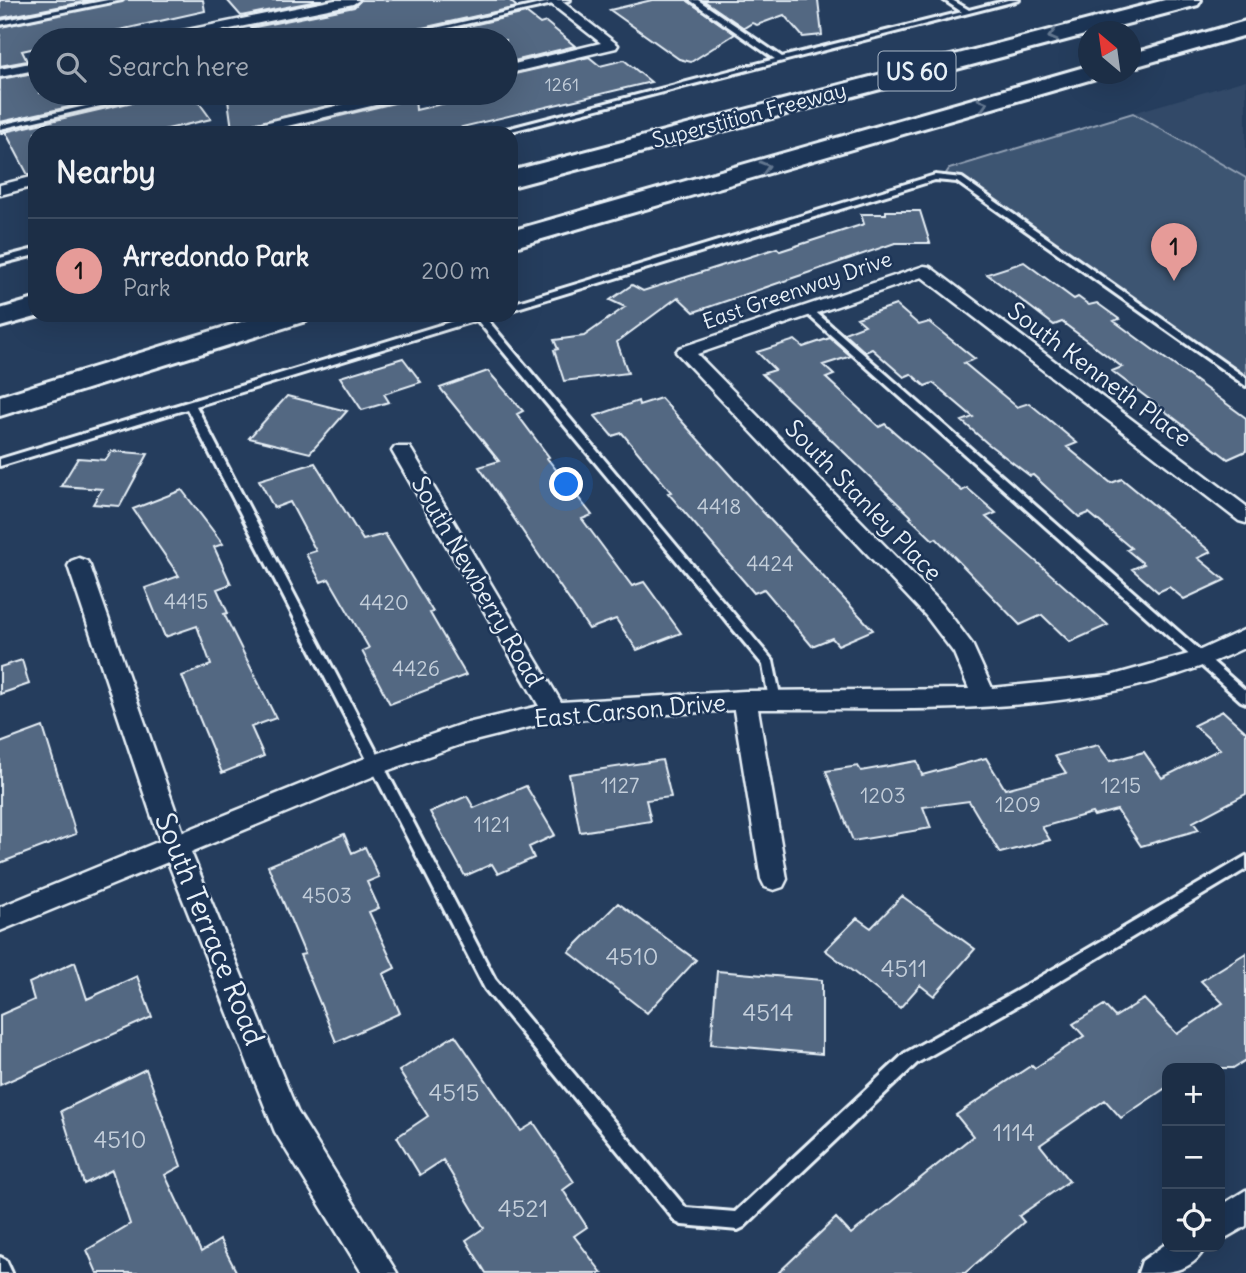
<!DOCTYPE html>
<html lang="en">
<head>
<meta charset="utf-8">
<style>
	body { margin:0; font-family:Delius,sans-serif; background:#293a51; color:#f1f3f6 }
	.controls { position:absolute; right:21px; bottom:21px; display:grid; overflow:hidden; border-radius:14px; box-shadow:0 7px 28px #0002 }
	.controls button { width:63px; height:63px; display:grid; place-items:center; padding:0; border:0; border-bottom:2px solid #3a4a5f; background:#1c2e46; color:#f1f3f6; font:35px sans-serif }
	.compass { position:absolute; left:1078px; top:21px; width:63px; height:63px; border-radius:50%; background:#1c2e46; box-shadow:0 7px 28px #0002; rotate:331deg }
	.you { position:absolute; left:567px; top:485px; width:24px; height:24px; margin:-18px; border:5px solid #fff; border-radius:50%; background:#1a73e8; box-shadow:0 0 0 10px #1a73e833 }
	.badge { display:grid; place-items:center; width:46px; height:46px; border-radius:50%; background:#e69b98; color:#111; font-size:23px; font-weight:700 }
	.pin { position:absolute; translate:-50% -58px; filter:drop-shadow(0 2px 4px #0008) }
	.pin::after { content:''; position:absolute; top:37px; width:24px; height:21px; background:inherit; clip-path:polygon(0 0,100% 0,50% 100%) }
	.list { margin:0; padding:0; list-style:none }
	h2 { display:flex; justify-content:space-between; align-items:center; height:91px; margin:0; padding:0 28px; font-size:30px }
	h2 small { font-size:23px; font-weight:400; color:#a0a8b3 }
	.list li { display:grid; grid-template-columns:46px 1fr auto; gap:21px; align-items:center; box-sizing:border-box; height:105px; padding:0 28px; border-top:2px solid #3a4a5f }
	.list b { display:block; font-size:26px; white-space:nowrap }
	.list p { margin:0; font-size:23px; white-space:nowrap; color:#a0a8b3 }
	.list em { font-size:23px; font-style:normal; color:#a0a8b3 }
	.icon { flex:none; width:38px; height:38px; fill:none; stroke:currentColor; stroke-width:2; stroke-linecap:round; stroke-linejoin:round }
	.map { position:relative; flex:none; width:1246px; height:1273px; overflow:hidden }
	.search { position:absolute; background:#1c2e46; box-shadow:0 7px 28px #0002; left:28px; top:28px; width:490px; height:77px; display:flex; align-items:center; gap:18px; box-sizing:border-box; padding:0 24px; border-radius:38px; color:#a0a8b3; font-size:26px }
	.panel { position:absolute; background:#1c2e46; box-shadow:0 7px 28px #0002; left:28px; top:126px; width:490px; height:196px; border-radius:21px }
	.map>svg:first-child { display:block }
</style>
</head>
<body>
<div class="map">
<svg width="1246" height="1273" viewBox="0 0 1246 1273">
	<rect width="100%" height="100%" fill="#253d5d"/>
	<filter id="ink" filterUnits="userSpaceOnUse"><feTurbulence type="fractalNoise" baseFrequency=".0143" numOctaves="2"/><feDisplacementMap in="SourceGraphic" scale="14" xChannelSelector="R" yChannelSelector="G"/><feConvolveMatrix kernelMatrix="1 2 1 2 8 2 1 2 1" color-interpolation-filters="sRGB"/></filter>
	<g filter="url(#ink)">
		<path fill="#334a68" d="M1246 80V178L1133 113Z"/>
		<path fill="#3e5472" stroke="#93a2b5" stroke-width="2" d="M1133 113 1246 178V383L959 180 943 178 949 169Z"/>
		<path fill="#536782" stroke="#e8f1f8" stroke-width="2" d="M0 0H94L0 18Z
			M125 0H203L205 11 75 40H40V47L22 51 27 61 0 66V27Z
			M227 0H322L241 16Z
			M361 0H509L517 7 382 37 380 40H375L374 31 332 40H261L250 28 354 7Z
			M652 0H687L735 34 691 62 679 59 610 10Z
			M703 0H818L822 35 803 37 784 15 757 25 752 23 744 28Z
			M526 13 540 24 546 22 575 46 506 63V40H406Z
			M589 57 600 66 624 60 651 82 462 127 467 133H269L415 98 416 110 488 93H506V76Z
			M34 73 40 83V93H133L0 122V79Z
			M160 93H192L211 119 150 133H35V174L28 175 6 133H0L158 96Z
			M227 93H381L232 129Z
			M886 211H920L930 243H895L694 312 678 297 617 342 628 373 564 381 554 350 558 349 554 340 584 336 625 307 610 300 632 285 643 291 777 248 780 251 864 224 861 214H886Z
			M1024 262 1074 299 1078 297 1089 305 1097 303 1119 319 1114 321 1246 418V451L1228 459 1112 371 1122 367 1062 322 1054 325 987 274Z
			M896 305 919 325 929 322 975 359 964 363 1017 407 1029 403 1077 443 1067 447 1111 483 1122 479 1211 552 1198 558 1225 580 1184 599 1169 587 1158 592 1132 569 1144 564 1127 550 1131 548 1089 513 1079 517 1033 475 1030 476 987 443 962 421 973 417 933 383 925 386 911 374 904 377 872 349 865 352 844 333 865 325 857 318Z
			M830 338 851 356 823 365 834 375 826 378 879 427 885 424 962 491 967 488 996 513 986 517 1108 625 1070 642 1042 615 1020 625 936 538 933 540 910 518 912 517 762 374 775 370 757 352 795 340 803 347Z
			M403 358 421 382 384 394 389 402 362 410 340 377Z
			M488 371 523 411 517 414 549 457 547 458 592 515 582 519 632 586 644 582 681 633 637 650 616 619 589 629 479 467 499 461 440 388Z
			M287 396 347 411 310 453 249 438Z
			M661 398 763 512 873 630 838 645 832 638 812 646 764 589 754 593 668 493 671 492 622 433 612 436 595 416 638 401 639 405Z
			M111 451 148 454 120 506 93 504 102 489 61 486 78 458 106 460Z
			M315 463 363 540 385 534 433 612 430 613 466 675 390 704 362 651 369 648 329 579 321 582 306 554 316 551 290 502 274 508 259 480Z
			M182 490 223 544 214 547 231 584 217 589 228 613 224 614 276 718 251 727 264 756 222 773 182 676 211 665 197 626 165 637 145 588 179 576 133 509Z
			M22 660 29 684 0 694V667Z
			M1223 711 1246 732V794L1193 822 1199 830 1141 846 1117 810 1094 816 1092 813 1042 827 1050 840 1000 853 969 801 923 807 931 828 853 841 826 771 858 766 861 771 917 761 922 775 986 758 1005 789 1066 773 1055 756 1098 745 1110 761 1144 752 1162 778 1220 749 1194 725Z
			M43 727 76 834 0 863V743Z
			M662 760 671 797 646 800 651 821 580 832 569 774Z
			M526 786 555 835 529 847 534 858 498 874 492 864 465 876 430 812 467 796 474 808Z
			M344 834 352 853 365 847 379 877 367 882 379 908 369 912 395 968 383 974 400 1013 336 1042 300 955 305 954 268 866Z
			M902 896 975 949 934 996 920 985 900 1008 825 950 857 918 871 928Z
			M618 903 696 960 647 1013 569 952Z
			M1246 953V1060L1233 1068H1167V1087L1121 1118 1105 1100 1040 1145 1069 1181 1019 1216 1024 1222 965 1273H778L836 1218 851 1234 973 1136 956 1115 1032 1065 1035 1068 1084 1036 1073 1024 1104 1005 1115 1017 1144 999 1177 1034 1223 1003 1201 981Z
			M75 962 87 999 137 976 152 1017 0 1085V1015L34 1000 29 983Z
			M717 971 822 980V1054L711 1044Z
			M455 1035 521 1131 534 1123 574 1182 563 1190 587 1227 574 1236 602 1273H486L466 1240 484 1228 443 1160 420 1175 397 1137 428 1116 399 1071Z
			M146 1069 181 1166 165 1175 201 1252 220 1240 237 1273H97L87 1250 130 1224 112 1170 84 1184 61 1111Z"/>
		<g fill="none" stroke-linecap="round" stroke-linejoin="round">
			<defs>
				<path id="service" d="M108 0H122L0 25V21Z
					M558 0H570L395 40H383Z
					M690 0H698L782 57 962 12 944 0H952L969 10 1008 0H1019L504 133H491L775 59Z
					M144 93H157L0 129V125Z
					M935 175 962 178 1246 378V386L957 182 935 180 511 310V304Z
					M35 249V255L0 264V258Z
					M808 307 811 308 1246 691V703L1241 701 805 312 803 310Z
					M473 315H488L485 317 773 661 781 700 780 703H770L769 700 763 665 477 320 196 406 495 979 686 1208 735 1212 905 1053 1016 991 1246 856V869L1026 1001 917 1063 744 1227 738 1230 682 1225 676 1222 485 989 187 409 0 466V459Z
					M0 1257 6 1260 12 1273H0Z"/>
				<path id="minor" d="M335 0H359L353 4 176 40H151L158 36Z
					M546 0H560L618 45 616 48 506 74V66L601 43Z
					M40 61V69L0 77V69Z
					M391 93H415L413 96 258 133H232L234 130Z
					M35 176V186L0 195V185Z
					M924 266 930 267 1246 506V523L1239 521 922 277 697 354 942 604 972 644 992 688 1110 676 1196 652 1246 629V647C1096 721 921 708 758 709L787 879 783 887 774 890 765 887 761 879 734 710 554 721 462 744 386 771 191 852 297 1111 397 1273H362L275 1132 168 862 0 931V907L160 841 68 566 71 561 79 558 87 561 90 566 183 832 368 757 459 725 539 706 392 451 395 447H409L412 451 561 702 745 691 969 689 954 653 926 616 676 352 679 348Z
					M1246 1190V1226L1220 1241V1206Z
					M1167 1243V1247H1205C1193 1273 1166 1273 1138 1273L1142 1261Z"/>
				<path id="motorway" d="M1165 0H1201L1198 5 511 187V171Z
					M1246 21V35L1130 68V54Z
					M1088 66V74H1099L1096 78 511 248V231Z
					M35 299V315H43L0 327V309Z
					M264 315H310L306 321 0 416V396Z"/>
			</defs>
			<use href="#service" stroke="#e8f1f8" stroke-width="6"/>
			<use href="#minor" stroke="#e8f1f8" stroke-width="5"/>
			<use href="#motorway" stroke="#e8f1f8" stroke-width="6"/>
			<use href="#service" fill="#1d3557" fill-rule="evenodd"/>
			<use href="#minor" fill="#1d3557" fill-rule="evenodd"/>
			<use href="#motorway" fill="#1d3557" fill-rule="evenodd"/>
		</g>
		<defs><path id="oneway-chevron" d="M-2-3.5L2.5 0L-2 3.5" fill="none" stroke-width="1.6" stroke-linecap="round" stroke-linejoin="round" transform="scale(1.75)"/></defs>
		<g stroke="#64778f">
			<use href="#oneway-chevron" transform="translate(1053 36) rotate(165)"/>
			<use href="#oneway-chevron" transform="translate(983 104) rotate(-16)"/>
			<use href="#oneway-chevron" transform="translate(765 167) rotate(-16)"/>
		</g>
	</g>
	<g text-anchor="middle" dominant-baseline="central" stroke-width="5" stroke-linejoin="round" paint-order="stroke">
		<g font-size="18" fill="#c3ceda">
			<text x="562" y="84">1261</text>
		</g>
		<g font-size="21" fill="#e8f1f8" stroke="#1d3557">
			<text transform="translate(749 115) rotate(-15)">Superstition Freeway</text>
			<text transform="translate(797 290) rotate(-19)">East Greenway Drive</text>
		</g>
		<g font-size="21" fill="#c3ceda">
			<text x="719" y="506">4418</text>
			<text x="770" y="563">4424</text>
			<text x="186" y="601">4415</text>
			<text x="384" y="602">4420</text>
			<text x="416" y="668">4426</text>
			<text x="620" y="785">1127</text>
			<text x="1121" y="785">1215</text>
			<text x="883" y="795">1203</text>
			<text x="1018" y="804">1209</text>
			<text x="492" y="824">1121</text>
			<text x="327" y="895">4503</text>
		</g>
		<rect fill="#1d3557" stroke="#abb9c8" stroke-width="2" x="878.5" y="51.5" width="77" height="39" rx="5"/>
		<g font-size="23" font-weight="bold" fill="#e8f1f8">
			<text x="917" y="71">US 60</text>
		</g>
		<g font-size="24" fill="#e8f1f8" stroke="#1d3557">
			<text transform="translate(1100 374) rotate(37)">South Kenneth Place</text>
			<text transform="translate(864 500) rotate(46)">South Stanley Place</text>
			<text transform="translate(478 581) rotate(60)">South Newberry Road</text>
			<text transform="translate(630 710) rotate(-5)">East Carson Drive</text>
		</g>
		<g font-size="24" fill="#c3ceda">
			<text x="632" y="956">4510</text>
			<text x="904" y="968">4511</text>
			<text x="768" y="1012">4514</text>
			<text x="454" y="1092">4515</text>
			<text x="1014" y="1132">1114</text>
			<text x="120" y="1139">4510</text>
			<text x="523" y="1208">4521</text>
		</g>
		<g font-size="28" fill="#e8f1f8" stroke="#1d3557">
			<text transform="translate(210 929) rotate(68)">South Terrace Road</text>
		</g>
	</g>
</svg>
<div class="controls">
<button>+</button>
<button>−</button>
<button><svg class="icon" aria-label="locate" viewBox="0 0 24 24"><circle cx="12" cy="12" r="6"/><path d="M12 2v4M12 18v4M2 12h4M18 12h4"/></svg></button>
</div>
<svg class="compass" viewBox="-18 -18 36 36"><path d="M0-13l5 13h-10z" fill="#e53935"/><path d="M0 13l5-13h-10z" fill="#a0a8b3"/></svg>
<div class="you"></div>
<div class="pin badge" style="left:1174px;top:281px">1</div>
<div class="search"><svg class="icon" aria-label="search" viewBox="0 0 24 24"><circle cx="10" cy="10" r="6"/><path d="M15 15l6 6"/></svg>Search here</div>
<section class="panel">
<h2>Nearby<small></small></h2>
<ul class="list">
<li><span class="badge">1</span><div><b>Arredondo Park</b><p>Park</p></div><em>200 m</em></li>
</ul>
</section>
</div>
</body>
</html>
